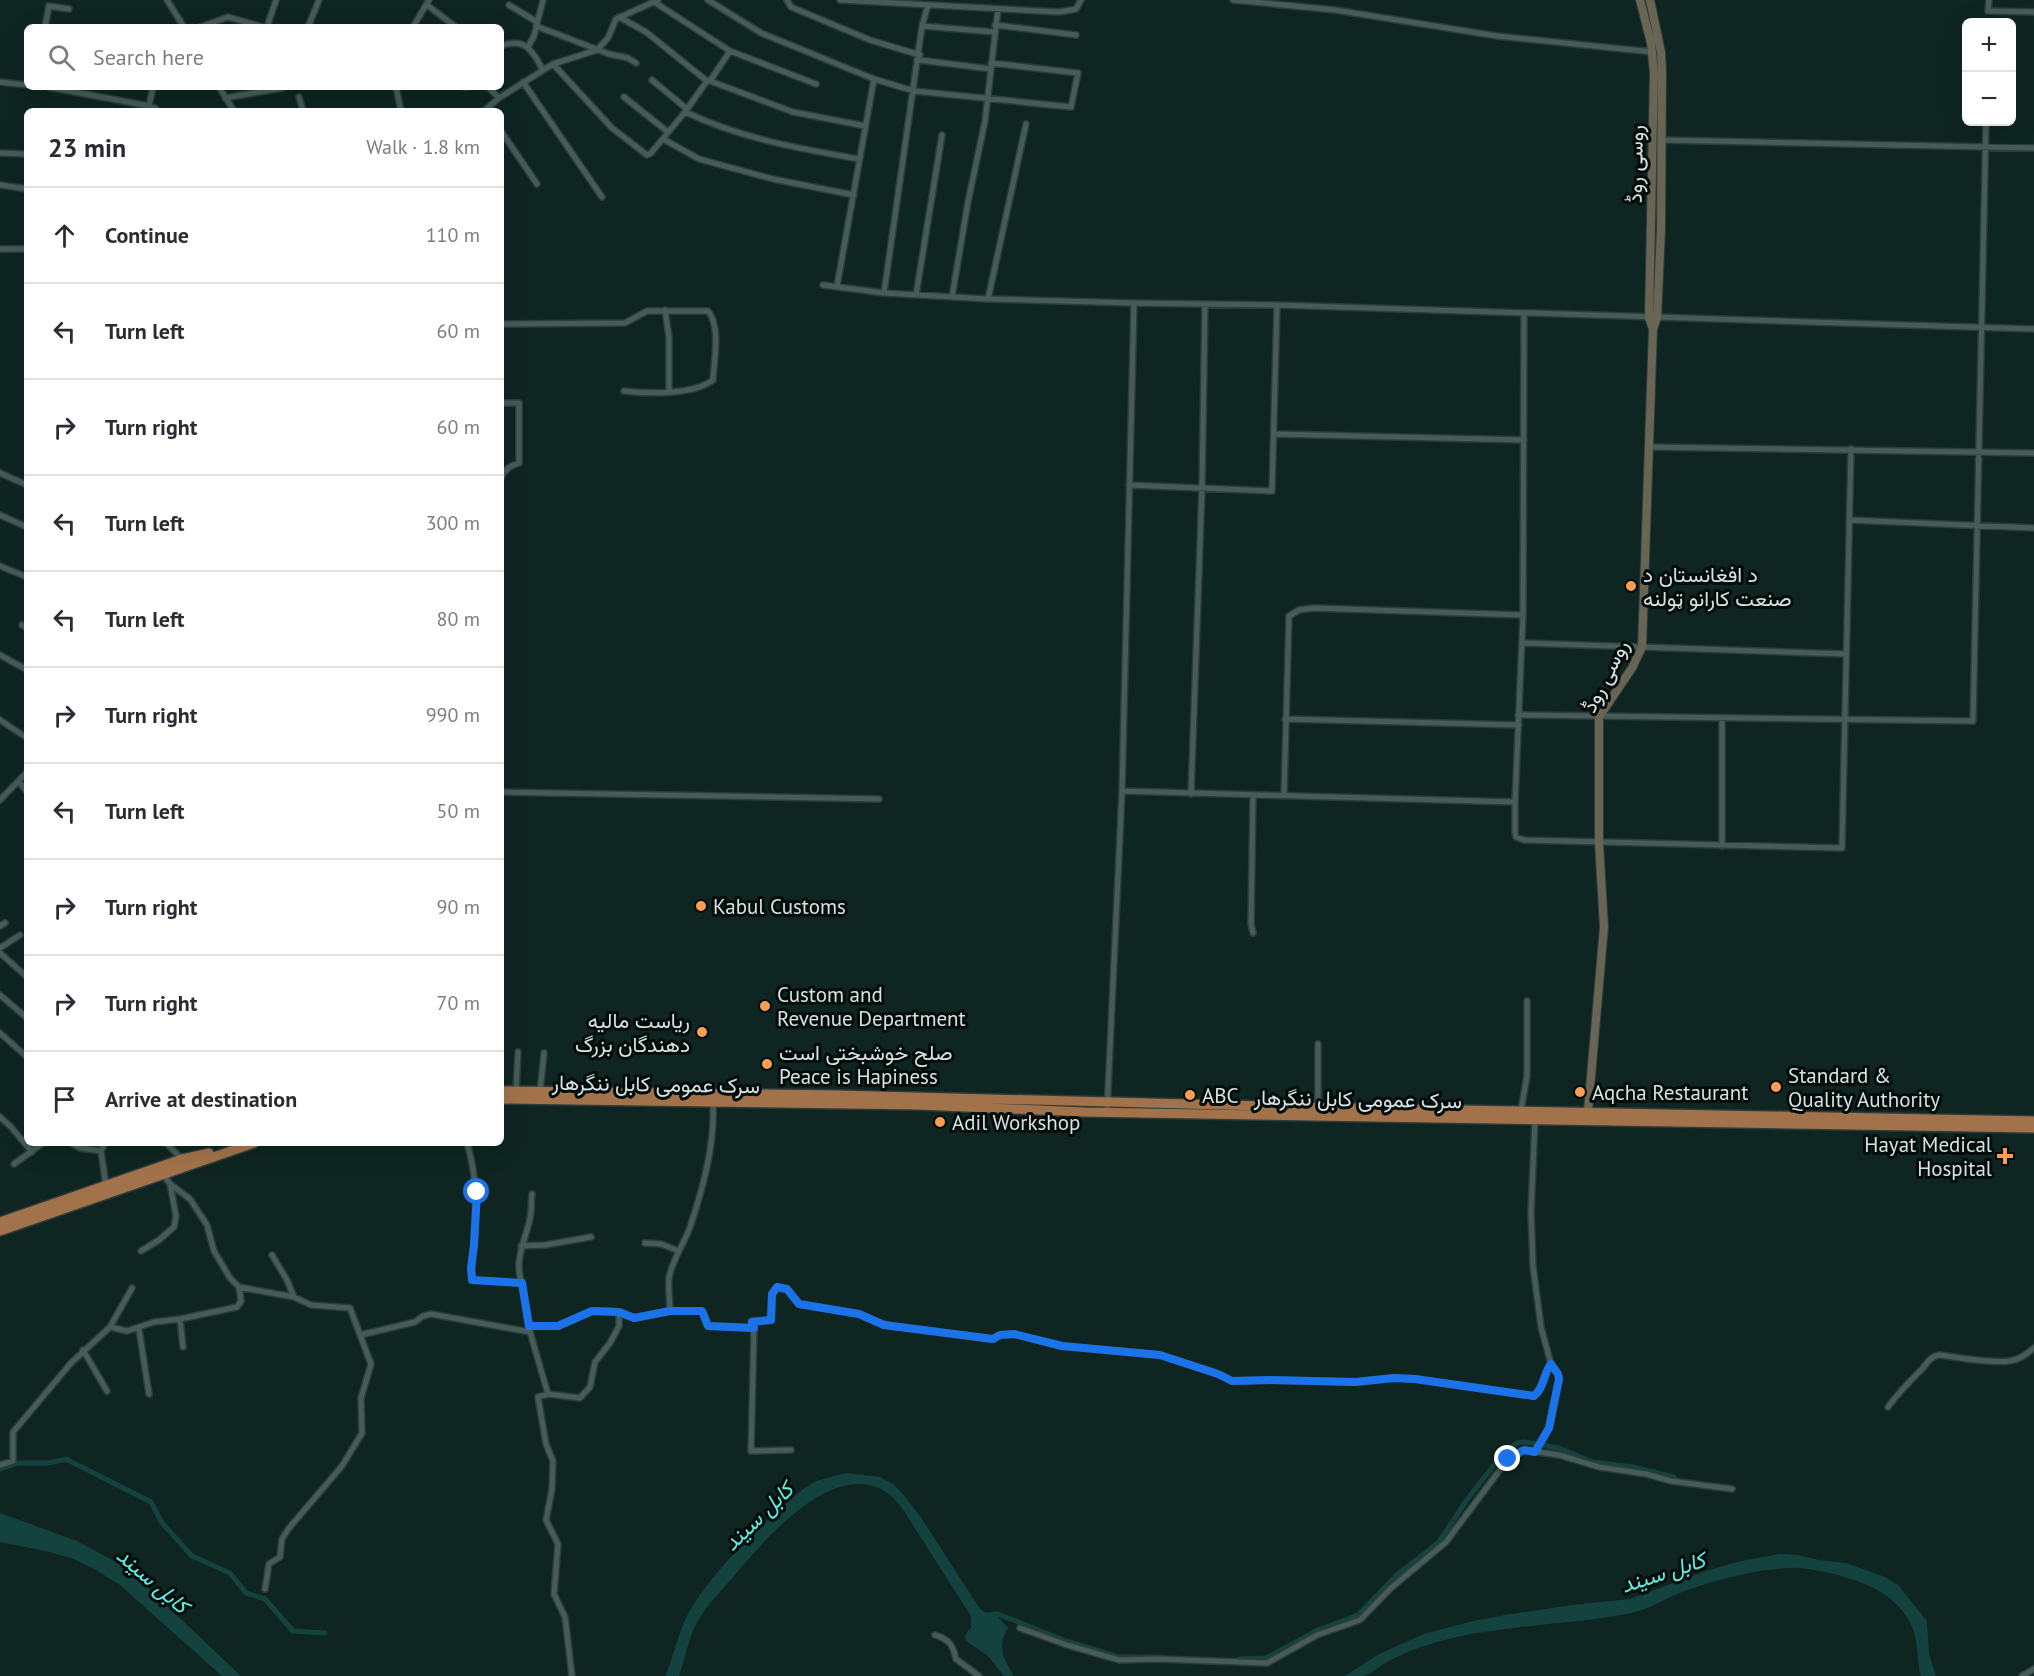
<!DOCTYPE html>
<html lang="en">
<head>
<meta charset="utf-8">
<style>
	body { margin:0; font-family:"PT Sans",Vazirmatn,sans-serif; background:#f7f7f7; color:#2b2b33 }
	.controls { position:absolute; right:18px; top:18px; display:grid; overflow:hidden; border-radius:9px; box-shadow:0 6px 24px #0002 }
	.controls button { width:54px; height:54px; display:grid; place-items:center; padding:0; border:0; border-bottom:2px solid #e1e1e2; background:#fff; color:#2b2b33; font:30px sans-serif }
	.stop { position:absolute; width:18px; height:18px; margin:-14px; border:4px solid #1a73e8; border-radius:50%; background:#fff }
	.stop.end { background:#1a73e8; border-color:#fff; box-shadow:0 2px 6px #0008 }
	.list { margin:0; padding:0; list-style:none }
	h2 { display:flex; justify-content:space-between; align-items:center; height:78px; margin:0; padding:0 24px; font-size:26px }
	h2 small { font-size:20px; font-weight:400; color:#7c7c81 }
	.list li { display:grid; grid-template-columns:39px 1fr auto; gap:18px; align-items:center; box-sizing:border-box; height:96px; padding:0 24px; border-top:2px solid #e1e1e2 }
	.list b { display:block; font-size:22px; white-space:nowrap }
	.list em { font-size:20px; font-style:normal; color:#7c7c81 }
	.icon { flex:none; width:33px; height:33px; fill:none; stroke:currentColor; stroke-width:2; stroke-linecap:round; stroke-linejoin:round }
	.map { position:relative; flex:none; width:2034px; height:1676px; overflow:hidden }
	.search { position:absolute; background:#fff; box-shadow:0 6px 24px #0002; left:24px; top:24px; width:480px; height:66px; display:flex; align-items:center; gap:15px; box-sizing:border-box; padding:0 21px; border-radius:9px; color:#7c7c81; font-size:22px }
	.panel { position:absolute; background:#fff; box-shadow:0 6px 24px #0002; left:24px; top:108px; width:480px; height:1038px; border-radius:9px }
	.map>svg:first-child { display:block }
</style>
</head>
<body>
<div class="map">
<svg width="2034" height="1676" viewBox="0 0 2034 1676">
	<rect width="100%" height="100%" fill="#0e2522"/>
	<path fill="#14433f" d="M846 1473 880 1477 893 1484 903 1494 920 1516 980 1609 987 1613 997 1611 1000 1613 997 1616 1008 1628C996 1646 1004 1659 1014 1676H1004L988 1656 966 1641 965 1636 971 1627V1616L902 1508C898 1503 894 1498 889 1494 837 1456 769 1535 739 1570 725 1587 707 1604 696 1624 688 1640 685 1659 679 1676H665C673 1658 677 1638 685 1620 704 1579 769 1515 805 1488L816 1481Z
		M0 1513 77 1541 118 1563 143 1583 241 1676H222L120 1585 96 1570 74 1559 50 1552 0 1542Z
		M1780 1554 1798 1555 1819 1560 1846 1563 1885 1577 1898 1585 1927 1621 1929 1654 1936 1676H1921C1916 1660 1919 1643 1912 1627 1902 1603 1879 1588 1854 1580 1837 1574 1818 1570 1801 1568 1765 1566 1710 1581 1677 1594 1661 1601 1647 1610 1631 1613 1567 1626 1500 1624 1437 1642 1420 1647 1403 1653 1387 1662 1380 1666 1371 1674 1364 1676 1358 1676 1351 1676 1345 1676L1379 1654 1424 1634 1473 1621 1505 1615 1572 1605 1630 1599 1706 1571 1741 1561Z"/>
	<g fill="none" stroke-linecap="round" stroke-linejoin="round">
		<path stroke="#14433f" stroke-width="5" d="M0 1469 18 1463H48L66 1459 151 1502 162 1523 192 1556 230 1573 246 1593 265 1599 293 1631 325 1633
			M994 1615 998 1614 1066 1641 1119 1657H1163
			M1239 1659 1266 1658 1318 1630 1358 1615 1397 1575 1439 1542 1466 1501 1504 1452 1517 1443 1525 1442 1559 1448 1593 1462 1633 1467 1674 1477"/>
		<defs>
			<path id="minor" d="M167 0 184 27
				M708 0 761 33 874 79 914 91 1071 107 1078 73 991 63
				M787 0 791 7 870 40 920 55
				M840 0 1059 12 1076 9 1081 0
				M1233 0 1335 10 1497 36 1653 52
				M1989 0 1988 11 2034 12
				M654 2 730 51 816 84
				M427 5 456 27
				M509 5 537 22
				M619 17 646 32 707 81
				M995 25 1076 35
				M536 26 609 54 628 58 636 63
				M922 26 994 32
				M45 27 49 6 69 9
				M200 27 228 17 263 27
				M267 27 276 0
				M308 27 319 0
				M413 27 429 0
				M501 46C525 37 532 50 543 70
				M528 47 534 36 543 0
				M919 60 991 69
				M553 64 612 128 647 155 651 153 685 112 707 81H710L730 51
				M652 80 687 109
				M710 81 793 112 865 126
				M0 82 27 85
				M523 82 602 197
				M48 87 149 106 155 108 157 111
				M219 87 234 111
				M396 87 401 111
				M465 87H467
				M488 87 499 98
				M299 97 303 111
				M624 97 668 132
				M225 98 282 88
				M149 106 153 87
				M484 111 499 98 553 64 597 50 608 38 616 19 658 0
				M685 112C743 139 797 148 859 159
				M501 131 537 184
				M663 139 699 159 773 179 854 195
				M1662 140 2034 148
				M0 153 27 154
				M0 185 27 189
				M0 249H27
				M823 285 884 293 988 299 1134 303 1277 305 2034 329
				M837 286 874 79
				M884 293 922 26 928 5
				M916 295 942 135
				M952 297 968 202 985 121 998 9
				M988 299 1026 124
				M665 310 669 337V391
				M1524 313 1523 615 1515 802V832L1516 837 1524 840 1842 848 1851 449
				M501 324 625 323 647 311H708C721 326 714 361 713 380 693 395 648 394 624 391
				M501 403H519V463C512 465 504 470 501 478
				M1274 434 1524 440
				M1650 447 2034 453
				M0 473 27 485
				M1129 485 1272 491 1277 305
				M0 515 27 527
				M1849 520 2034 528
				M0 566 27 577
				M22 625 27 628
				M1522 643 1846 654
				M0 655 27 670
				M1518 715 1973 721 1986 122
				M1285 719 1519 725
				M0 720 27 738
				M19 782 27 792
				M1122 791 1515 802
				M501 792 879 799
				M1191 794 1202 488 1205 304
				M1284 796 1289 616 1299 610 1314 608 1523 615
				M0 800 27 772
				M1722 846V718
				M0 926 5 923
				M1253 933 1251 924 1253 795
				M0 948 20 935
				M0 953 27 977
				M0 995 27 1018
				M0 1033 27 1057
				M1318 1044V1107
				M516 1091 518 1052
				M540 1091 544 1053
				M1521 1110 1527 1076V1001
				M1107 1112 1122 791 1134 303
				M0 1117 11 1127 32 1152
				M1535 1120 1531 1212 1533 1266 1541 1327 1551 1364 1558 1374 1559 1379 1549 1428 1535 1452
				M71 1143 80 1148 101 1151
				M105 1143 101 1151 106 1186
				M166 1143 182 1159
				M467 1143C477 1176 477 1208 474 1242 473 1255 471 1267 472 1280L522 1283 529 1326
				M14 1164 43 1143
				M163 1174 170 1184 190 1199 207 1225 214 1251 230 1278 239 1287 294 1297 311 1305 350 1308 371 1364 361 1398 362 1433 342 1466 289 1528 282 1539 280 1557 269 1564 265 1589
				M645 1243 661 1244 679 1251
				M521 1246 545 1245 591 1237
				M141 1251 159 1240 174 1227 176 1216 170 1184
				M272 1255 287 1280 294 1297
				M522 1283C513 1261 526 1239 530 1218 532 1210 531 1202 532 1194
				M670 1311C670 1301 668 1289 669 1278 672 1260 684 1244 690 1227 703 1188 715 1145 713 1103
				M180 1319 183 1347
				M110 1327 127 1331 154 1322 180 1319 237 1307 241 1301 239 1287
				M754 1328 751 1451 791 1450
				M139 1329 149 1394
				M530 1332 548 1394 538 1397 546 1444 553 1461 552 1489 546 1520 558 1544 554 1594 565 1617 572 1676
				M360 1335 415 1322 423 1316 431 1314 530 1332 529 1326H558L592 1311 619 1312 634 1318 670 1311H702L708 1326 754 1328 752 1321 771 1320 772 1294 777 1288 787 1289 799 1304 859 1314 884 1325 993 1339 1000 1335 1014 1334 1062 1346 1160 1355 1218 1374 1232 1381 1270 1380 1355 1382 1394 1378 1415 1379 1534 1396C1544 1387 1543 1374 1551 1364
				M83 1350 107 1391
				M548 1394 580 1398 590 1387 595 1362 610 1343 619 1326V1312
				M1888 1407C1899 1392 1908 1383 1921 1370 1927 1364 1929 1357 1939 1355 1958 1357 1997 1365 2014 1360 2022 1358 2028 1353 2034 1348
				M0 1465 13 1461V1432L71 1363 110 1327 132 1288
				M1020 1628 1067 1645 1119 1660 1157 1659 1267 1663 1317 1635 1360 1620 1391 1588 1446 1542 1508 1459 1524 1450 1559 1455 1599 1467 1646 1474 1671 1481 1732 1489
				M935 1635C949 1639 953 1645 956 1659L979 1676
				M2022 1676 2034 1669"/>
			<path id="secondary" d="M1640 0 1651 43 1654 73 1649 318 1653 329
				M1588 1111 1604 927 1599 843V717L1632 668 1642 647 1653 329 1657 318 1661 230 1662 72 1661 52 1650 0"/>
			<path id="trunk" d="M501 1091 837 1095 1302 1107 2034 1121
				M501 1099 919 1105 1084 1112 2034 1128
				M0 1222 182 1159 209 1153
				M0 1231 254 1143"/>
		</defs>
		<use href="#minor" stroke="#2f3c3b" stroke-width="8"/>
		<use href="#secondary" stroke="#2f3c3b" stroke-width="10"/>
		<use href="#trunk" stroke="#2f3c3b" stroke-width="12"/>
		<use href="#minor" stroke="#455c59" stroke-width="5"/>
		<use href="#secondary" stroke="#686554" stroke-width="8"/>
		<use href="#trunk" stroke="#a2734a" stroke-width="9"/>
	</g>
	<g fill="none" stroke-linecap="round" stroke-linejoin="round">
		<path stroke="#1a73e8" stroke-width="8" d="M477 1192 474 1245 471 1268 472 1280 522 1283 529 1326H558L592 1311 619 1312 634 1318 670 1311H702L708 1326 754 1328 752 1322 771 1320 772 1294 777 1287 787 1289 799 1304 859 1314 884 1325 993 1339 1000 1335 1014 1334 1062 1346 1160 1355 1218 1374 1232 1381 1270 1380 1355 1382 1394 1378 1415 1379 1534 1396C1545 1387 1543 1374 1551 1364L1558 1374 1559 1379 1549 1428 1535 1452 1524 1450 1508 1459"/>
	</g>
	<g fill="#fb9e52" stroke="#040c0b" stroke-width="2">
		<circle cx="1631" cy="586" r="6"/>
		<circle cx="701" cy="906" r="6"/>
		<circle cx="765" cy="1006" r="6"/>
		<circle cx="702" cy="1032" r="6"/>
		<circle cx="767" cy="1064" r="6"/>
		<circle cx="1776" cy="1087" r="6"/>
		<circle cx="1580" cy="1092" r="6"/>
		<circle cx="1190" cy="1095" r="6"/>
		<circle cx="940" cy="1122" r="6"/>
		<path d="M2002 1147h6v6h6v6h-6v6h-6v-6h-6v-6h6z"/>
	</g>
	<g text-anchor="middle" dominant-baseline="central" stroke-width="6" stroke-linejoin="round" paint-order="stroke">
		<g font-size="21" fill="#d6e3e1" stroke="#040c0b">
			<text transform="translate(1635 164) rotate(-89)">روسی روڈ</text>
			<text transform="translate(1605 676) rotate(-63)">روسی روڈ</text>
			<text transform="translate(656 1084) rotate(1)">سرک عمومی کابل ننگرهار</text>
			<text transform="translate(1358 1099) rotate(1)">سرک عمومی کابل ننگرهار</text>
		</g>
		<g font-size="21" fill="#d6e3e1" stroke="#040c0b" text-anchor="start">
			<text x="1643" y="574">د افغانستان د<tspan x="1643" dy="24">صنعت کارانو ټولنه</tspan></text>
			<text x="713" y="906">Kabul Customs</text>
			<text x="777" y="994">Custom and<tspan x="777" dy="24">Revenue Department</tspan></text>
			<text x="690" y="1020" text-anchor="end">ریاست مالیه<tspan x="690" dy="24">دهندگان بزرگ</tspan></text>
			<text x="779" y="1052">صلح خوشبختی است<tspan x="779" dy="24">Peace is Hapiness</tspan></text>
			<text x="1788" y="1075">Standard &amp;<tspan x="1788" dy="24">Quality Authority</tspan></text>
			<text x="1592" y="1092">Aqcha Restaurant</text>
			<text x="1202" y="1095">ABC</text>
			<text x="952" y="1122">Adil Workshop</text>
			<text x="1992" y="1144" text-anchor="end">Hayat Medical<tspan x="1992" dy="24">Hospital</tspan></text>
		</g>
		<g font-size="22" font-style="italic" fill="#5cf0e2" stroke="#040c0b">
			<text transform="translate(758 1516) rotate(-44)">کابل سيند</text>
			<text transform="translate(1663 1572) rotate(-18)">کابل سيند</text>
			<text transform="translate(153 1580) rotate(41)">کابل سيند</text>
		</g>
	</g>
</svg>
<div class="controls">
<button>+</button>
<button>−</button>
</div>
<div class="stop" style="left:477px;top:1192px"></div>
<div class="stop end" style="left:1508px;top:1459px"></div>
<div class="search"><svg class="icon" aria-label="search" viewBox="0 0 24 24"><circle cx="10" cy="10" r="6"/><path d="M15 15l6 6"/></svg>Search here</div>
<section class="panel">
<h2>23 min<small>Walk · 1.8 km</small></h2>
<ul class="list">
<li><svg class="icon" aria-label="ahead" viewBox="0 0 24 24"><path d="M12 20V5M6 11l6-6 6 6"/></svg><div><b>Continue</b></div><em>110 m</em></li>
<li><svg class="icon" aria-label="left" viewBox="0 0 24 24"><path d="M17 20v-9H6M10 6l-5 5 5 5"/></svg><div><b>Turn left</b></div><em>60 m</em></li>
<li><svg class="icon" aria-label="right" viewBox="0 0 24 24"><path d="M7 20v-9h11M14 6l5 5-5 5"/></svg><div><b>Turn right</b></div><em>60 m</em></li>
<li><svg class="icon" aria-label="left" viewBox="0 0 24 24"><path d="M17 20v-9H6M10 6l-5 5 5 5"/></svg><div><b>Turn left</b></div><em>300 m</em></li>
<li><svg class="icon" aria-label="left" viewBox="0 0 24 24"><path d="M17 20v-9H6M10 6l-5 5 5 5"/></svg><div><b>Turn left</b></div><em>80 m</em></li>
<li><svg class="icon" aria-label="right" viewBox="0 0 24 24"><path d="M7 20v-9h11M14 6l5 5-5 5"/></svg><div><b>Turn right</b></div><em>990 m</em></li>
<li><svg class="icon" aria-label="left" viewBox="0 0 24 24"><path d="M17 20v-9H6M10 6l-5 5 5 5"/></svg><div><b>Turn left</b></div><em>50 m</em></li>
<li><svg class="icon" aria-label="right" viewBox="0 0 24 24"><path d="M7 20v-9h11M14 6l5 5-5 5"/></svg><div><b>Turn right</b></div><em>90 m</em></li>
<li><svg class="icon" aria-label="right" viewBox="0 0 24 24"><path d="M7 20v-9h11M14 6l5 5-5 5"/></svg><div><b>Turn right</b></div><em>70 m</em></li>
<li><svg class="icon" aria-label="arrive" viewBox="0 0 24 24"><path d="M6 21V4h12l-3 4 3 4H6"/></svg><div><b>Arrive at destination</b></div></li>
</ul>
</section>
</div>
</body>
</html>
